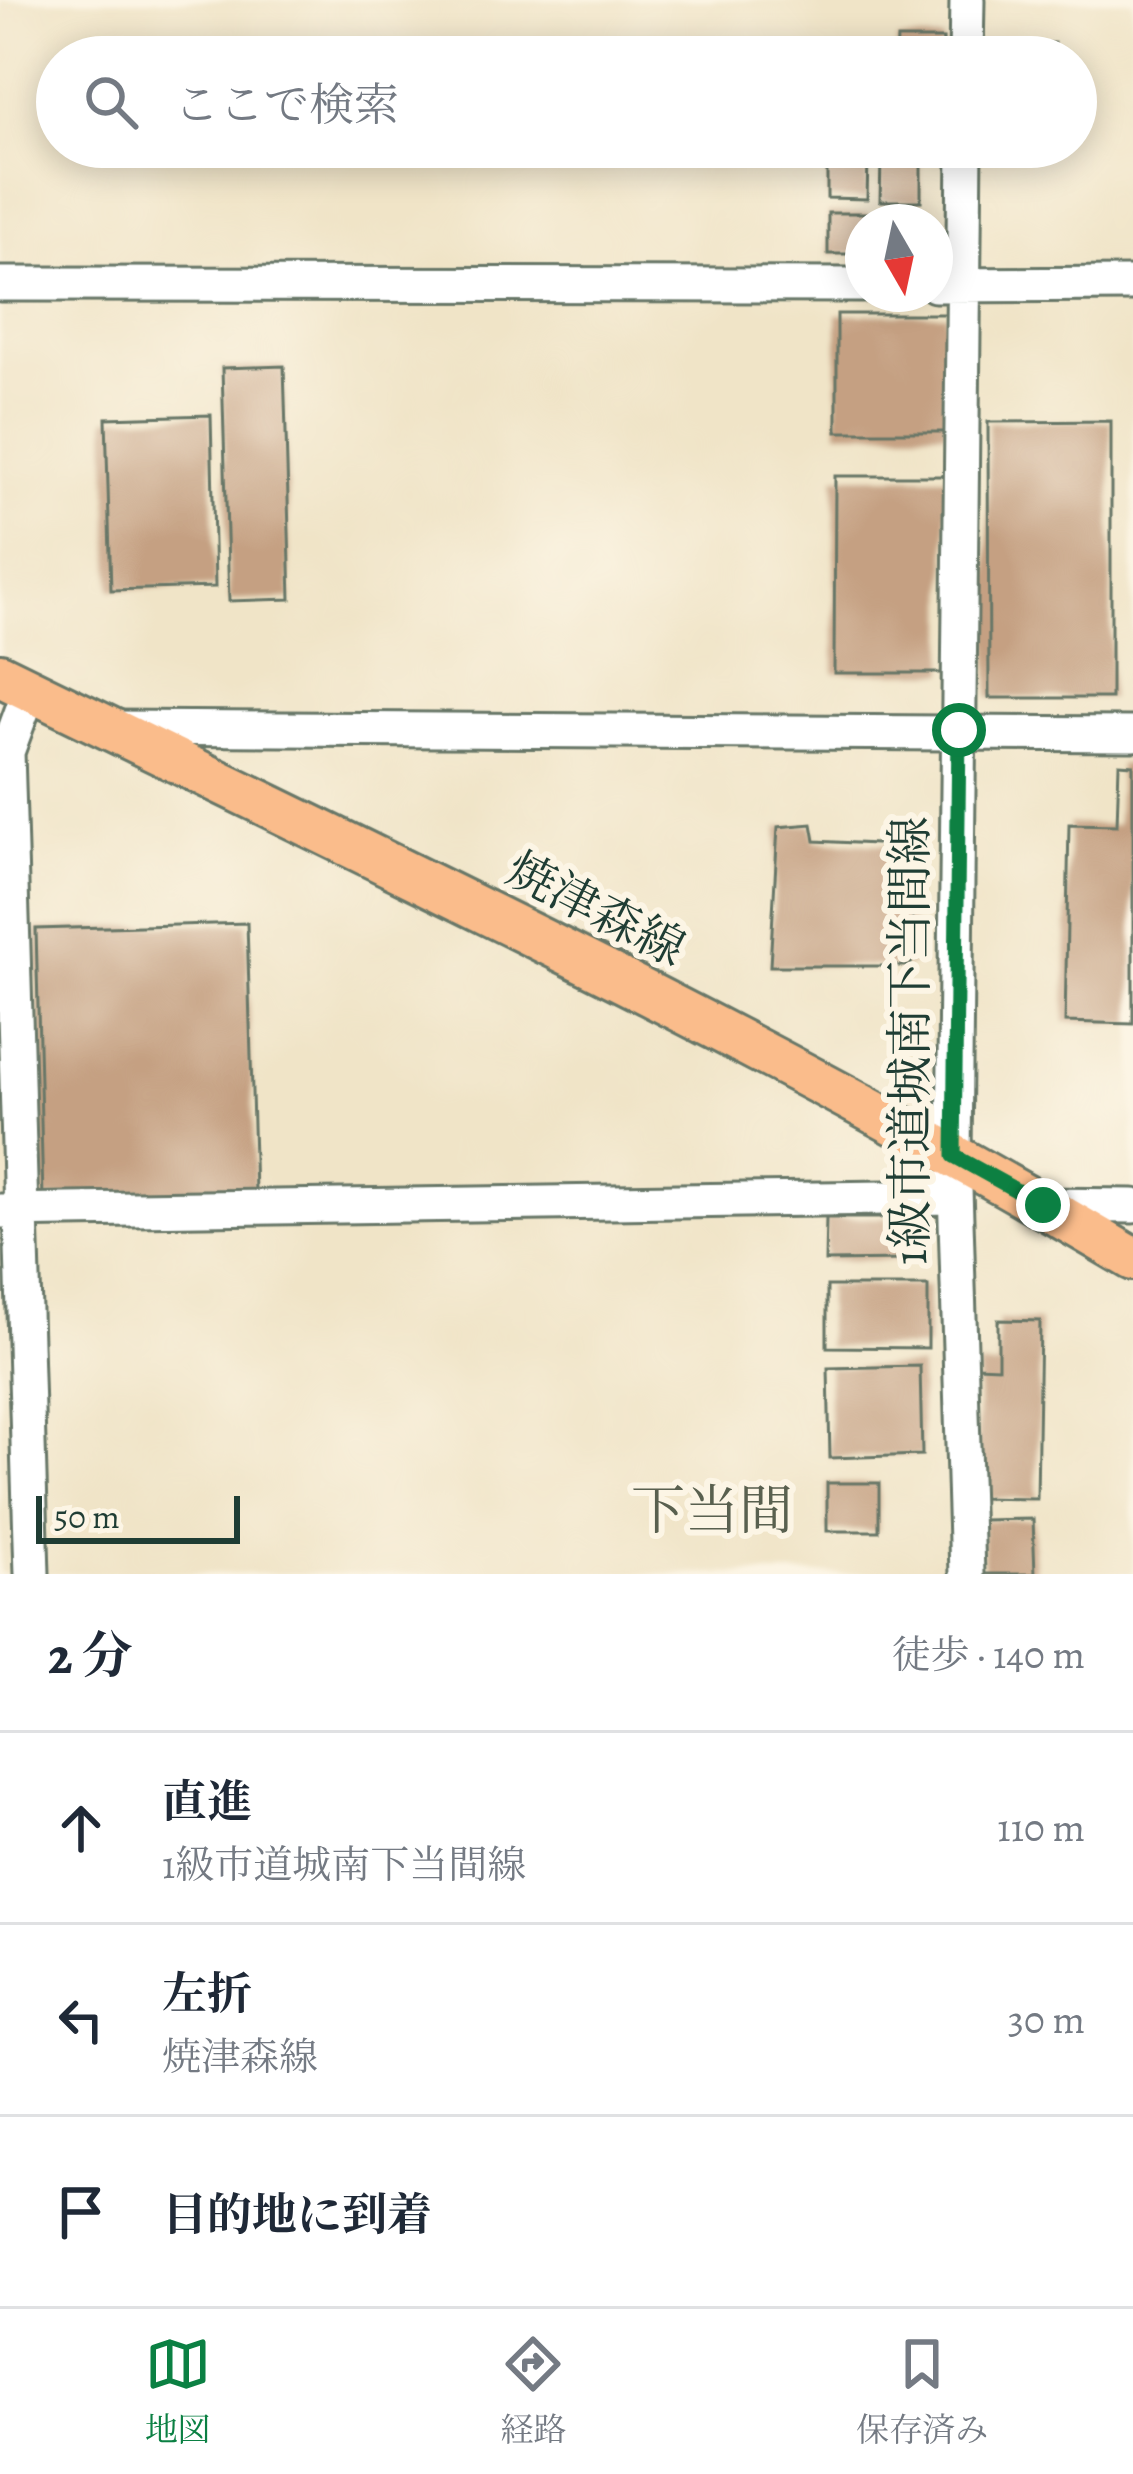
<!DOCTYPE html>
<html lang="ja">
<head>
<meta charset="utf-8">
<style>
	body { margin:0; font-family:Alegreya,"Noto Serif JP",serif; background:#f2f2f3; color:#1f2937 }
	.compass { position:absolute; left:845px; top:204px; width:108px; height:108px; border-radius:50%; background:#fff; box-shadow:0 6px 30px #0003; rotate:171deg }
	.scale { position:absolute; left:36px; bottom:30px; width:204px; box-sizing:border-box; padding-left:12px; border:6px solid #1f3d34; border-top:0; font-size:33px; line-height:42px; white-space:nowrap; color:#1f3d34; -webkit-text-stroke:9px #fcf5e5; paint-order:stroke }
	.stop { position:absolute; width:36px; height:36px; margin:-27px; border:9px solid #0b8043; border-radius:50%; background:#fff }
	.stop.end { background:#0b8043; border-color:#fff; box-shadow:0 3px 12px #0008 }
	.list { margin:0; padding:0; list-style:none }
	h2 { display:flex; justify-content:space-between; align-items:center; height:156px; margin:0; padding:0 48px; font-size:51px }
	h2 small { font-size:39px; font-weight:400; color:#747a83 }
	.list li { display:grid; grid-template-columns:78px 1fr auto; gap:36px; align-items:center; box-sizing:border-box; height:192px; padding:0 48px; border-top:3px solid #e0e1e3 }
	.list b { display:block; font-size:45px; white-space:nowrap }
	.list p { margin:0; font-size:39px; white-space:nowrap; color:#747a83 }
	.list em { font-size:39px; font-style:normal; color:#747a83 }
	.icon { flex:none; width:66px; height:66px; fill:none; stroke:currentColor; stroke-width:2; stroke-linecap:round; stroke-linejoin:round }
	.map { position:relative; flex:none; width:1133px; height:1574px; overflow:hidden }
	.search { position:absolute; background:#fff; box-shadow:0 6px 30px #0003; left:36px; right:36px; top:36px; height:132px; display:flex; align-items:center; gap:30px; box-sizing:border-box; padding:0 42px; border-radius:66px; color:#747a83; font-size:45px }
	.sheet { height:732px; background:#fff }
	nav { display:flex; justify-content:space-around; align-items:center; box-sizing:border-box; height:168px; border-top:3px solid #e0e1e3; background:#fff; font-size:33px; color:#747a83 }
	nav a { display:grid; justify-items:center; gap:6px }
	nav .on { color:#0b8043 }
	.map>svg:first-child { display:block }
</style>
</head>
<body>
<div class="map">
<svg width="1133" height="1574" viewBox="0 0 1133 1574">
	<rect width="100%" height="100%" fill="#fcf5e5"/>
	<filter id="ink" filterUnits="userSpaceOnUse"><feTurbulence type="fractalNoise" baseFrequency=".00833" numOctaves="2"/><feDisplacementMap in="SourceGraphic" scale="24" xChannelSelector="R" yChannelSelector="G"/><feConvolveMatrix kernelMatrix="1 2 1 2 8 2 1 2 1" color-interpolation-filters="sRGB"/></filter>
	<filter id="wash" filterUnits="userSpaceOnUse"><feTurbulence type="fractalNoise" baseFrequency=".004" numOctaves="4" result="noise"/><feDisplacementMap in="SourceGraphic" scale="48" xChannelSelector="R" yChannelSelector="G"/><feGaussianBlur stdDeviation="2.7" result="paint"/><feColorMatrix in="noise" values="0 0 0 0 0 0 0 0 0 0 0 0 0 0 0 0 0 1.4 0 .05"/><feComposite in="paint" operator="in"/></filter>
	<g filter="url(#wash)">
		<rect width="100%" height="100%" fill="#f0e4c7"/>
		<g id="blocks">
			<path fill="#c5a082" d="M897 39H943V57H896Z
				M991 43H1054V57H991Z
				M827 157 868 158 867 199 827 198Z
				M881 160H921V201H880Z
				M884 211 925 212V222H884Z
				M828 213H869V222H863V254H828Z
				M837 314H946V432H837Z
				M284 366 291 599 229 601 222 368Z
				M211 415 215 587 111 590 106 418Z
				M1111 421V698H989L988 422Z
				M835 476H947L946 673H834Z
				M1119 764 1133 765V1024L1065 1022 1069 824 1117 825Z
				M812 824 815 841 916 846 911 966H770L778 827Z
				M247 923 255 1193 43 1199 36 929Z
				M826 1218H908L907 1260 825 1261Z
				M827 1286H928V1348L827 1347Z
				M998 1320 1040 1321 1037 1499 977 1498 978 1366 998 1367Z
				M920 1366 922 1455 830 1458 828 1368Z
				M827 1483H879V1531H827Z
				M1033 1519 1035 1574H984L982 1520Z"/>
		</g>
	</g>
	<g filter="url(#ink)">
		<use href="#blocks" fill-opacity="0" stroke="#687767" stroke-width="3"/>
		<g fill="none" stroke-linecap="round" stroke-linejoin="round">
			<defs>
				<path id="minor" d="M966 57 967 0
					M965 147 954 1156 967 1574
					M0 284 863 285
					M935 285 1133 284
					M30 689 7 752 32 1574
					M112 728 1133 734
					M1043 1205 1133 1206
					M0 1211 955 1197"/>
				<path id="major" d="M0 675C382 862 767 1041 1133 1259"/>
			</defs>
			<use href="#minor" stroke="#687767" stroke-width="39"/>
			<use href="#major" stroke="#687767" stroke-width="48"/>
			<use href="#minor" stroke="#fff" stroke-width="33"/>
			<use href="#major" stroke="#fabc8b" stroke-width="42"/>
		</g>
	</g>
	<g fill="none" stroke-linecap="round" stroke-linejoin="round" filter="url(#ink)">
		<path stroke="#0b8043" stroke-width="15" d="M959 730 954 1156 1043 1205"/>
	</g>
	<g text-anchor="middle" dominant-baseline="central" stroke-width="12" stroke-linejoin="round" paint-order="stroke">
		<g font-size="48" fill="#1f3d34" stroke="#fcf5e5">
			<text transform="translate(596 909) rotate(27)">焼津森線</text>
			<text transform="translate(910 1041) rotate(-90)">1級市道城南下当間線</text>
		</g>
		<g font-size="54" fill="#59604f" stroke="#fcf5e5">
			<text x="712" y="1511">下当間</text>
		</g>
	</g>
</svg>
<svg class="compass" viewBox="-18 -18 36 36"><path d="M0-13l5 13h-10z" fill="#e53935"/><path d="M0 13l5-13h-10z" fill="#747a83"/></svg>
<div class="scale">50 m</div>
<div class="stop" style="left:959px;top:730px"></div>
<div class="stop end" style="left:1043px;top:1205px"></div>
<div class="search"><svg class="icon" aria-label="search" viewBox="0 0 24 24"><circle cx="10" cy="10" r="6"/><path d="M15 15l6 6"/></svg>ここで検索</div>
</div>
<section class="sheet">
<h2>2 分<small>徒歩 · 140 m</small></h2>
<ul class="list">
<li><svg class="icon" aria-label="ahead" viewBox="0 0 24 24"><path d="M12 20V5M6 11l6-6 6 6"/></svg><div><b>直進</b><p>1級市道城南下当間線</p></div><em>110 m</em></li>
<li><svg class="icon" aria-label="left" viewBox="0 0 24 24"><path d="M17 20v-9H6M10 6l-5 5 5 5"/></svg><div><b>左折</b><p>焼津森線</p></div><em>30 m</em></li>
<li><svg class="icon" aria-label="arrive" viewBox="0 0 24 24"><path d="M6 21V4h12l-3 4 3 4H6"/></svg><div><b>目的地に到着</b></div></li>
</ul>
</section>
<nav>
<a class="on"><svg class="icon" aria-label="map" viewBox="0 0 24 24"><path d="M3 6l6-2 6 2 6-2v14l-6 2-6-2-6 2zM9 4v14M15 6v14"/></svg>地図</a>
<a><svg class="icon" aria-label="directions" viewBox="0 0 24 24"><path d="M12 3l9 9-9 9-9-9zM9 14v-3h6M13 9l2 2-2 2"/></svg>経路</a>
<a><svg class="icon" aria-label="saved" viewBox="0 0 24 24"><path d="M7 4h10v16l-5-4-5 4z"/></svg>保存済み</a>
</nav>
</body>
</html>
